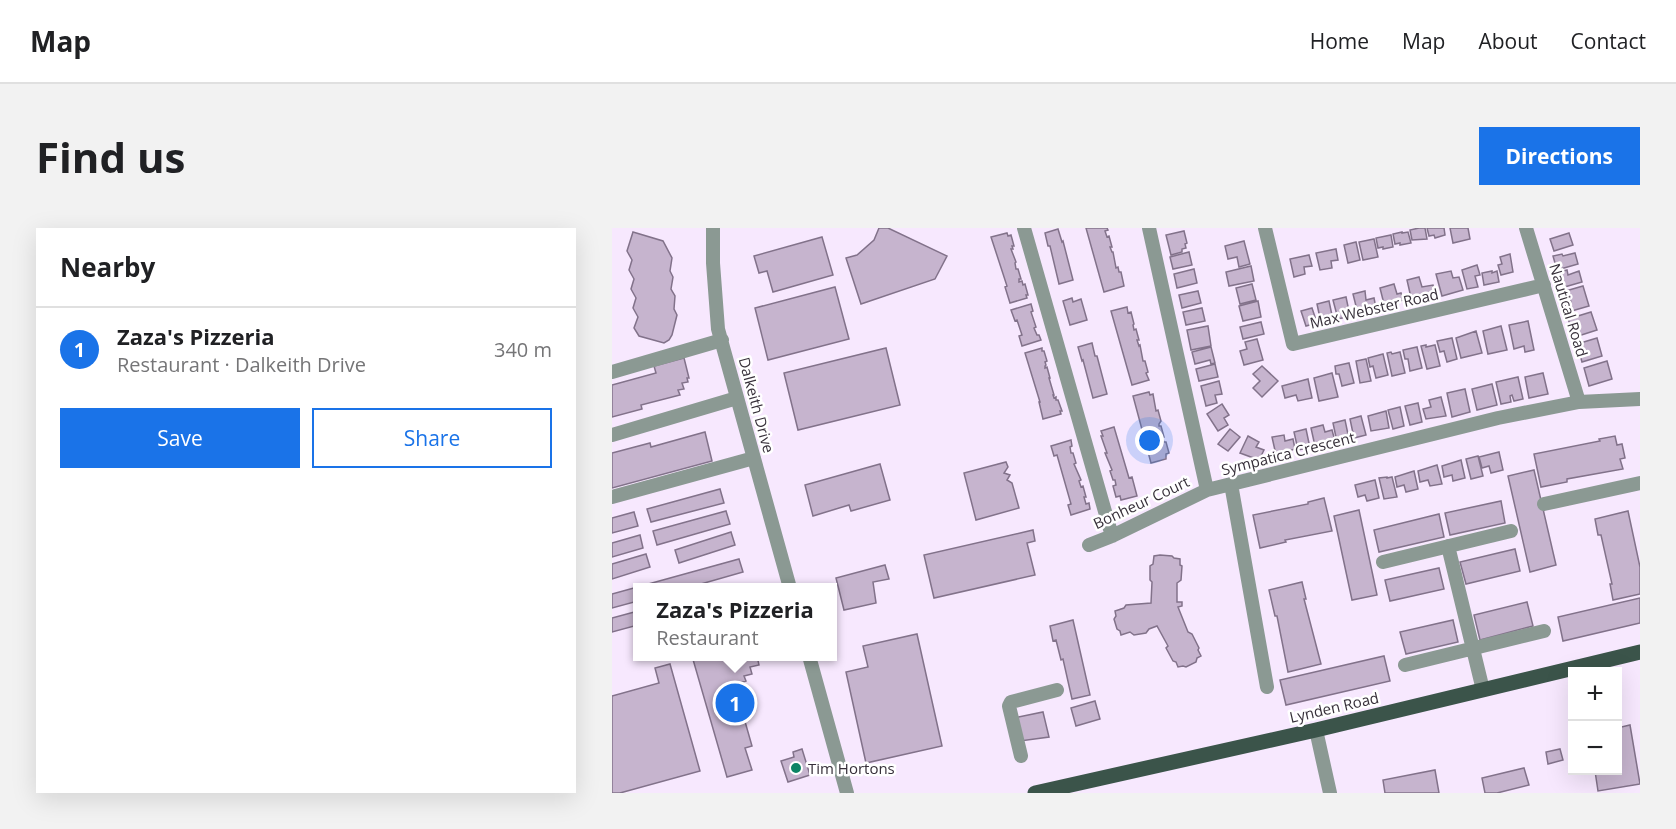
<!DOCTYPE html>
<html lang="en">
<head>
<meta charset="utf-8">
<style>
	body { margin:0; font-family:"Open Sans",sans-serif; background:#f2f2f2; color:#202124 }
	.controls { position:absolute; right:18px; bottom:18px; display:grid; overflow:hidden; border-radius:0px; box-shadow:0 6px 24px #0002 }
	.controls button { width:54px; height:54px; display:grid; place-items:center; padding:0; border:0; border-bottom:2px solid #e0e0e0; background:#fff; color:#202124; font:30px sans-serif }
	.you { position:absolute; left:538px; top:213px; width:21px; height:21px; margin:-15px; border:4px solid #fff; border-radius:50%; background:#1a73e8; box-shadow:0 0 0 9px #1a73e833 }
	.badge { display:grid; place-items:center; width:39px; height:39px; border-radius:50%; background:#1a73e8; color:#fff; font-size:20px; font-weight:700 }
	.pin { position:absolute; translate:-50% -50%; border:3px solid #fff; box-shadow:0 2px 6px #0006 }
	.popup { position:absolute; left:21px; top:355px; width:204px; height:78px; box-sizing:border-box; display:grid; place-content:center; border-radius:0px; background:#fff; filter:drop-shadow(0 2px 4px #0005); font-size:20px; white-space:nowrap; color:#757577 }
	.popup b { font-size:22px; color:#202124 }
	.popup::after { content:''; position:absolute; left:50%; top:100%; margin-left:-12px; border:12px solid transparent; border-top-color:#fff }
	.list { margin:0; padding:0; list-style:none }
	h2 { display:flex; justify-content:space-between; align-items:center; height:78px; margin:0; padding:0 24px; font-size:26px }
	h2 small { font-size:20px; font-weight:400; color:#757577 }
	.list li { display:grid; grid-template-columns:39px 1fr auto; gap:18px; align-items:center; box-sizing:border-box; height:84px; padding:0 24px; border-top:2px solid #e0e0e0 }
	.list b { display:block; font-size:22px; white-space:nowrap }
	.list p { margin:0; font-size:20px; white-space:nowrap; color:#757577 }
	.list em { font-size:20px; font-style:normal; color:#757577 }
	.actions { display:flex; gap:12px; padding:18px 24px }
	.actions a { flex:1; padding:14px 0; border:2px solid #1a73e8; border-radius:0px; text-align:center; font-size:21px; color:#1a73e8 }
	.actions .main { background:#1a73e8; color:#fff }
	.map { position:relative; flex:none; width:1028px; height:565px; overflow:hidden; border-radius:0px }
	header { display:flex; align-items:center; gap:36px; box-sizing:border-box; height:84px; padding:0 30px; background:#fff; border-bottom:2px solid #e0e0e0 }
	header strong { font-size:28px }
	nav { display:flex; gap:33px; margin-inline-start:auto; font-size:21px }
	.intro { display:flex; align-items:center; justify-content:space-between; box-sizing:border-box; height:144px; padding:0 36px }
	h1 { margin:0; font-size:42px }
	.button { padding:15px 27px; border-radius:0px; background:#1a73e8; color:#fff; font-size:21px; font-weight:700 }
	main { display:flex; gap:36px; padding:0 36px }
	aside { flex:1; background:#fff; border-radius:0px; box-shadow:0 6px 24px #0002 }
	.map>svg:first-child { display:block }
</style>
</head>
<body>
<header>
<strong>Map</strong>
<nav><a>Home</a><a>Map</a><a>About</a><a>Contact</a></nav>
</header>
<div class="intro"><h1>Find us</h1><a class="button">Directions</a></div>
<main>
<aside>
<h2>Nearby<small></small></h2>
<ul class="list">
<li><span class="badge">1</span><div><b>Zaza's Pizzeria</b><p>Restaurant · Dalkeith Drive</p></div><em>340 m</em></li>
</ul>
<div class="actions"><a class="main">Save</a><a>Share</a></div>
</aside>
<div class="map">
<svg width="1028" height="565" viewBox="0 0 1028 565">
	<rect width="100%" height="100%" fill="#f7e8fe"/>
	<path fill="#c6b4ce" stroke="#82728a" stroke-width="1.5" d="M267 0H276L335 28 323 51 249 76 234 30 245 27 262 12Z
		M474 0H495L496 2 493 3 495 9 497 8 500 19H498L500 24H501L504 40 506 39 507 44H509L512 58 492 64Z
		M807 0H813L815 11 800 12 798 2Z
		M815 0H832L833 7 823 10 822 7 817 8Z
		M838 0H856L858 11 841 15Z
		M446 1 450 14 451 13 461 52 447 56 438 18H436L433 5Z
		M572 3 575 15 573 16 574 20 570 21V24L559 27 554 7Z
		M21 4 51 13 60 30 58 43 61 49 59 61 63 68 62 81 65 87 60 107 57 112 52 115 27 108 22 100 26 89 21 80 24 70 19 61 22 51 17 42 20 32 15 23Z
		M790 4V5L796 4 799 15 788 17V15L783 16 781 6Z
		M395 5 396 8 399 7 402 18H400L401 21H399L404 34 403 35 404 41H406L409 51H407V54L410 53 411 57 413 56 416 67H414L415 70 398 75 393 59 395 58 379 9Z
		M957 5 961 17 942 23 938 11Z
		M779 7 781 19 771 21V19L766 20 764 10Z
		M210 9 221 47 161 64 155 43 147 45 142 28Z
		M762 11 766 29 751 32 747 14Z
		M632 13 638 36 627 39 625 29 616 31 613 18Z
		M744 14 748 32 736 35 732 17Z
		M724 21 726 32 719 33 720 40 708 42 704 25Z
		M577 24 580 37 561 41 558 29Z
		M963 25 966 36 945 42 941 28 950 26 951 28Z
		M898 26 901 44 889 47 886 37 890 36 888 29Z
		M697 27 700 38 692 39 693 46 682 49 678 31Z
		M865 37 868 47 863 48 866 59 855 61 850 42Z
		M639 38 642 53 617 58 614 44Z
		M582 41 585 55 565 60 562 46Z
		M955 42 956 47 967 43 970 54 949 60 944 45Z
		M839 43 841 50 847 49 851 62 830 68 824 46Z
		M880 43V45L885 43 887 54 872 57 870 45Z
		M807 49 810 59 821 57 823 68 800 74 795 52Z
		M640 56 644 72 628 76 624 60Z
		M782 56 785 66 789 65 791 72 785 74 786 76 773 80 768 60Z
		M971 58 977 78 956 84 953 76 959 74 958 71 952 73 950 64Z
		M223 59 237 111 156 132 143 80Z
		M586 63 589 75 570 80 567 67Z
		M753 63 754 72 762 70 764 80 746 86 741 66Z
		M734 69 738 88 726 91 721 72Z
		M460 70 461 74 469 71 475 92 458 97 451 73Z
		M646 73 649 89 631 93 627 78Z
		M717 73 721 92 709 95 705 76Z
		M419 76 421 83 419 84 424 99 422 100 425 107H427L429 112 410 118 407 108 410 107 405 92 403 93 399 82Z
		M515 79 516 85 519 84 522 96 521 97 522 102 524 101 527 112H525L527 118 528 117 531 133H533L536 144 534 145 537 152 520 157 499 83Z
		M590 80 593 93 574 97 571 84Z
		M700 80 705 95 694 98 689 83Z
		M979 84 985 102 963 109 956 91Z
		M916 93 922 122 913 124 912 118 902 121 897 97Z
		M649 94 652 106 631 111 628 99Z
		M596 98 599 118 579 122 575 102Z
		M889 98 895 122 876 126 871 103Z
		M864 103 870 125 849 130 844 110Z
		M840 110 845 131 835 134 832 123 828 124 825 113Z
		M985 110 990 128 970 134 965 116Z
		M645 111 651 132 632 137 628 123 635 121 633 114Z
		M480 115 483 128H485L495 166 481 170 471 132 470 133 466 119Z
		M814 117V119L823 117 828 138 815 141 809 118Z
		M599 119 603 135 599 136 598 132 583 136 580 124Z
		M805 119 810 140 798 143 796 131H793L791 122Z
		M274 120 288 177 186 202 172 145Z
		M430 120V123H432L435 133 433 134 434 137 433 138V140L435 139 438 150H437L442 167H441L442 170 444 169V172H446L450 183H448L449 186 431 191 427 174H428L413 125Z
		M779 124 780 126 788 124 793 145 780 148 775 125Z
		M771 126 776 147 764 150 761 138 758 139 756 130Z
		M72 130 77 150H75L76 154 70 155 72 161 66 162 68 167 29 177 30 181 0 189V157L44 145 42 138Z
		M754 131 759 153 748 155 744 133Z
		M995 133 1000 151 977 158 972 140Z
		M737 135 742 155 730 158 727 146H724L723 138Z
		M603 136 606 149 587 153 584 141Z
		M650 138 666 153 650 169 641 160 648 153 641 146Z
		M720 145 726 169 707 173 702 150Z
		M931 145 936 166 917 170 913 149Z
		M906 149 911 171 902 173 900 167 898 168 899 174 889 176 884 154Z
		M696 151 700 170 686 173 684 167 673 170 670 158Z
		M607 153 610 166 603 167 605 175 594 178 589 158Z
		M880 156 885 177 865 182 860 161Z
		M853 161 858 184 840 189 835 165Z
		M537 164 538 167 541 166 544 183 546 182 549 193 547 196V198H549L552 209H550L552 214H554L557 225 554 226V231L539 235 521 168Z
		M829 169 834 188 814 191 811 181 819 179 817 172Z
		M806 175 810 194 798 197 793 178Z
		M610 176 617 187 612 190 616 197 606 203 595 186Z
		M788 179 792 198 781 201 776 182Z
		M774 183 777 200 759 203 756 188Z
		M749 188 754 207 742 210 738 191Z
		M733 192 737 211 725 214 721 195Z
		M711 197 713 204 720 202 723 213 703 218 699 200Z
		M502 199 517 250 520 249 525 268 509 272 508 268 504 269 501 258 504 257 503 252H501L498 243 500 242 493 225H495L489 208H491L489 203Z
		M618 201 628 209 616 223 606 216Z
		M694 201 698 220 686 222 682 204Z
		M93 204 100 233 0 260V225L38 215 39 219Z
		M672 207 673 213 681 211 683 221 664 227 660 209Z
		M636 208 647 214 644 219 652 222 647 232 628 225Z
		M1003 208 1005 217 1010 216 1013 230 1008 231 1011 241 955 251V254L929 259 922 226 988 213 987 211Z
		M459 212 460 218 458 219 459 225H461L464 235 462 236 469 252 467 253 469 259 471 258 474 269H472L474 276 477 275 478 281 459 287 456 277 459 276 445 227 442 228 439 218Z
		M887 224 891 242 879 245 877 238 870 240 867 229Z
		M866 228 871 248 859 251 854 231Z
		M849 232 853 250 841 253 840 247 832 249 830 238Z
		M394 234 396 239 392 245 398 247 395 252 400 255 407 280 364 292 352 245Z
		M268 236 278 272 239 283 237 277 201 288 193 257Z
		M825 237 830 256 818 258 816 252 808 254 806 243Z
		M922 242 944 337 918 344 896 248Z
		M802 243 806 261 794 264 792 257 785 259 783 249Z
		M775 249V250L780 249 785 269 772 271 767 250Z
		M763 252 767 270 755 273 753 267 746 269 743 257Z
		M108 261 112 275 39 294 35 281Z
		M712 270 720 303 673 312 674 314 648 320 641 287 696 276V274Z
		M889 273 893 295 838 307 833 285Z
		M747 282 765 367 740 372 722 288Z
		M114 283 118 296 45 317 41 303Z
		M1016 283 1028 339V366L1001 372 998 356H1000L989 307H986L983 291Z
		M22 284 26 298 0 305V290Z
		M827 286 832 309 767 324 762 302Z
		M421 302 423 313 415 315 423 347 322 370 312 327Z
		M119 304 123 317 67 335 63 322Z
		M28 307 31 320 0 329V315Z
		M903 321 908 343 854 356 848 334Z
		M34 326 38 339 0 351V336Z
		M548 327 560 328 562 330 568 331V337L570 338 569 352 565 355V374H570V378L566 379 576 404 580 406 587 420 586 422 589 428 585 430 584 434 574 439 571 438 566 439 564 434 561 433 554 420 556 418 545 398 537 401 534 405 522 407 518 404 509 407 508 403 505 401 502 391 504 388 503 383 512 380 514 377 539 375 540 354 538 352V338L541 336 542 328Z
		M127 331 131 344 75 360H26V373L0 380V366Z
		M273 337 277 351 261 354 264 375 232 382 224 350Z
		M827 340 832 361 778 373 773 352Z
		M690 354 694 371H692L709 436 676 444 665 388H663L657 362Z
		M1028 370V395L951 413 946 389Z
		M915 374 921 398 868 412 862 387Z
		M26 383V397L0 404V390Z
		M461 392 478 467 460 471 451 431 449 432 444 412 441 413 438 398Z
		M841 392 846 414 794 426 788 404Z
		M305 406 330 518 254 535 234 444 256 439 251 418Z
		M80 428H145L147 437 138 439 140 446 132 448 134 453 128 455 129 461 124 462 140 518 133 520 140 542 115 549Z
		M772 428 778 453 674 477 668 452Z
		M58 436 88 543 8 565H0V468L47 455 43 440Z
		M483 473 488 491 464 498 459 480Z
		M431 484 437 509 408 513 402 490Z
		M1018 497 1028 556 986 563 983 543 1005 542V500Z
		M190 521 198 547 176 554 169 533 182 529 181 524Z
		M948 521 951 532 936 536 934 524Z
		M912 540 917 557 885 565H873L870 550Z
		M823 542 827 565H773L771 552Z"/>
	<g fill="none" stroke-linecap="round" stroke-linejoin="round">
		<path stroke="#8b9993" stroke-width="14" d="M101 0V35L106 101 178 360
			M412 0 500 308
			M537 0 595 262
			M653 0 681 116 932 57
			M914 0 967 174
			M0 144 110 112
			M0 207 125 170
			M619 256 655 459
			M0 269 142 230
			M932 276 1028 255
			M477 317 500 308 595 262 886 190 967 174 1028 171
			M836 318 871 462
			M771 334 899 303
			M197 428 235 565
			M793 437 932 403
			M704 502 718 565
			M409 528 397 478 399 474 445 462"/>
		<path stroke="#3b544a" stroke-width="15" d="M423 565 704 502 1028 424"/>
	</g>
	<circle fill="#0c8464" stroke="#fff" stroke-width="2" cx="184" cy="540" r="6"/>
	<g text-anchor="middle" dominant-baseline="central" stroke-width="5" stroke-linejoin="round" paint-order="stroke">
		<g font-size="15" fill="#37303a" stroke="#fff">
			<text transform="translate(762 80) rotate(-13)">Max Webster Road</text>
			<text transform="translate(957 82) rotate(73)">Nautical Road</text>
			<text transform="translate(145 177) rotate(75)">Dalkeith Drive</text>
			<text transform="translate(676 225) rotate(-14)">Sympatica Crescent</text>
			<text transform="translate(529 274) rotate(-25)">Bonheur Court</text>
			<text transform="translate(722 479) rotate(-13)">Lynden Road</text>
		</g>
		<g font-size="15" fill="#37303a" stroke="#fff" text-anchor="start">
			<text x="196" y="540">Tim Hortons</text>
		</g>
	</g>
</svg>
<div class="controls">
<button>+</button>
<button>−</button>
</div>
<div class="you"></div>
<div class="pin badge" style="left:123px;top:475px">1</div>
<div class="popup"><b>Zaza's Pizzeria</b>Restaurant</div>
</div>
</main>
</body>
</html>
